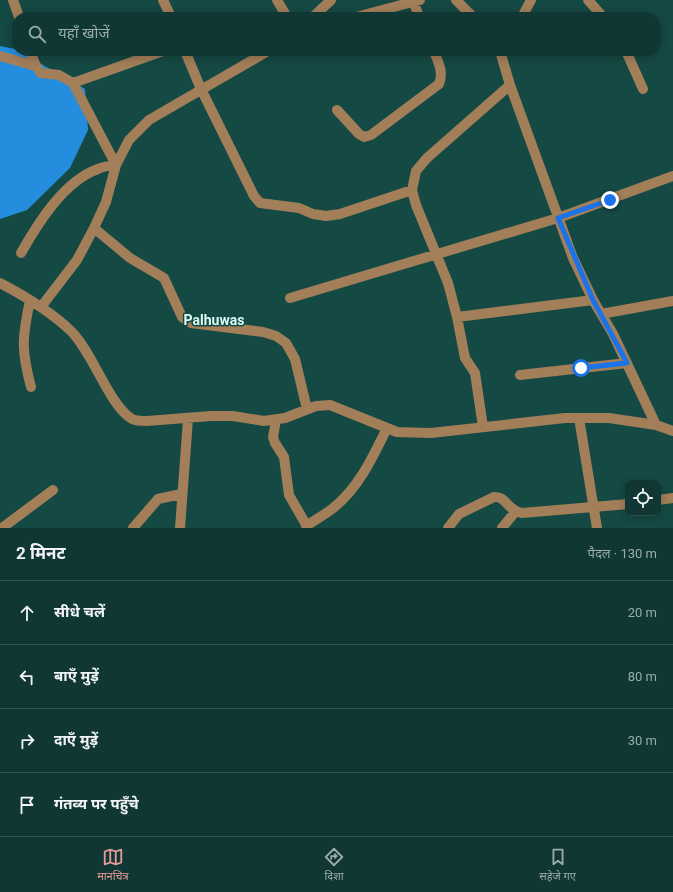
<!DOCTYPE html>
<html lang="hi">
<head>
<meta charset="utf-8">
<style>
	body { margin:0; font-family:Roboto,"Noto Sans Devanagari",sans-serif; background:#1e423f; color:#f1f3f6 }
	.controls { position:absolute; right:12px; bottom:12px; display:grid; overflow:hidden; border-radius:8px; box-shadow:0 2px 10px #0003 }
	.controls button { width:36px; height:36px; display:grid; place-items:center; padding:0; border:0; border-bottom:1px solid #30514e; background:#103733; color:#f1f3f6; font:20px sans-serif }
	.stop { position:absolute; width:12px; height:12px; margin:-9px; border:3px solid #1a73e8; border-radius:50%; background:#fff }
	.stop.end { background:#1a73e8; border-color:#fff; box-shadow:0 1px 4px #0008 }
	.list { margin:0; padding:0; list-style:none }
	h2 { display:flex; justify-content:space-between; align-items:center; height:52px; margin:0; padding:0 16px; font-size:17px }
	h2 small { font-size:13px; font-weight:400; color:#9cacac }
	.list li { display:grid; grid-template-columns:26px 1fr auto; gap:12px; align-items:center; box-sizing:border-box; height:64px; padding:0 16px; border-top:1px solid #30514e }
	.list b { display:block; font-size:15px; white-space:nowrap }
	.list em { font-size:13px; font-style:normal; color:#9cacac }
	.icon { flex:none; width:22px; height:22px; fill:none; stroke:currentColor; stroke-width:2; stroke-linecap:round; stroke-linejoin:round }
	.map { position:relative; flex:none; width:673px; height:528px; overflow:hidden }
	.search { position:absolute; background:#103733; box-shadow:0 2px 10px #0003; left:12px; right:12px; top:12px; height:44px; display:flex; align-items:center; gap:10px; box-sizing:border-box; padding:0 14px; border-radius:16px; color:#9cacac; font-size:15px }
	.sheet { height:308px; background:#103733 }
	nav { display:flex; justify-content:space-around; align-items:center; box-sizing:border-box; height:56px; border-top:1px solid #30514e; background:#103733; font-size:11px; color:#9cacac }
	nav a { display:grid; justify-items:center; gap:2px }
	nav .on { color:#e69b98 }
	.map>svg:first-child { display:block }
</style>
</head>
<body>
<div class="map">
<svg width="673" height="528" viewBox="0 0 673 528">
	<rect width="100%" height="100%" fill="#154944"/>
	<path fill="#248ddd" d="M0 46 15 49 85 89 88 130 70 168 27 210 0 219Z"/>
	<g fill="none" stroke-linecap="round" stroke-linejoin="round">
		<path stroke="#a27e59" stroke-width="10" d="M13 0 19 17
			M163 0 171 17
			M277 0 287 17
			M413 0 419 17
			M456 0 473 17
			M588 0 603 17
			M313 17 331 0
			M356 17 420 0
			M522 17 531 0
			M185 51 201 89 254 196 260 203 299 208 313 214 326 216 340 214 412 190 416 171 427 158 510 85
			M500 51 510 85 573 258 593 300 613 334 656 425 673 431
			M626 51 643 89
			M0 56 36 66
			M73 83 163 51
			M337 110 359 134 364 137 371 135 439 84C444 72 438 62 434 51
			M412 190 416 205 448 283 457 317 593 300
			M94 228 130 258 164 278 182 317 191 323 263 332 276 336 286 343 295 359 307 409
			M21 253C38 223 64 181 98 169 103 166 110 166 116 165L73 83 59 75 41 73 36 66 30 51
			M0 283C25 296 50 311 71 331 93 353 109 405 132 419 136 421 142 421 147 421L211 416H233L264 421 285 418 316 406 330 405 397 432 431 433 565 418H609L656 425
			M290 298 558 218 673 176
			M30 300C22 339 21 349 31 387
			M41 307 77 260 94 228 106 202 116 165 129 140 149 120 268 51
			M601 314 673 301
			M457 317 465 358 475 373 483 427
			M520 375 627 363
			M579 418 597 528
			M276 420 273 437 275 443 284 457 289 495 308 528
			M658 500 673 498
			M306 526C315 520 324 515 332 509 358 489 373 457 387 428
			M2 528 53 490
			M133 528 158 499 181 494
			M180 528 188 419
			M448 528 459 514 494 497C507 496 506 510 522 513L628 504
			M502 528 515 512"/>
	</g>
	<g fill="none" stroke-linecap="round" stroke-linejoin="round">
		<path stroke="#1a73e8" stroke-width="5" d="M581 368 627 363 593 300 558 218 610 200"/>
	</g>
	<g text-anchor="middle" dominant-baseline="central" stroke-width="3" stroke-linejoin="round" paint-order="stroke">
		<g font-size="14" font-weight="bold" fill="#dcfcf8" stroke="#154944">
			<text x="214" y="320">Palhuwas</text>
		</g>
	</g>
</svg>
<div class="controls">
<button><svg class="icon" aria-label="locate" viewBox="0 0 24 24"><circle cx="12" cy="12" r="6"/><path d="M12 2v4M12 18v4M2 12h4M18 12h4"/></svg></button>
</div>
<div class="stop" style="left:581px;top:368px"></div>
<div class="stop end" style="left:610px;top:200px"></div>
<div class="search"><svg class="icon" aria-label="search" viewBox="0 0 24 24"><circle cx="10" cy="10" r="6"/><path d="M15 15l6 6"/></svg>यहाँ खोजें</div>
</div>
<section class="sheet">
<h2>2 मिनट<small>पैदल · 130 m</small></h2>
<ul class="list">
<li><svg class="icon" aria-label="ahead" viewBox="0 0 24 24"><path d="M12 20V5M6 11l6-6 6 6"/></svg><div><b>सीधे चलें</b></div><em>20 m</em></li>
<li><svg class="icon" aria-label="left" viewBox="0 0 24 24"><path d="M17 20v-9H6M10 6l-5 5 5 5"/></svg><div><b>बाएँ मुड़ें</b></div><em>80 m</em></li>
<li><svg class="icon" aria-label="right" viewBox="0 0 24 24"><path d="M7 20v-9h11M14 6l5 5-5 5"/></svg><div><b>दाएँ मुड़ें</b></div><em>30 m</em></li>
<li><svg class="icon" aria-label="arrive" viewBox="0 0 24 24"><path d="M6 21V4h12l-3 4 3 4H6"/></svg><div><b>गंतव्य पर पहुँचे</b></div></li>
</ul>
</section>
<nav>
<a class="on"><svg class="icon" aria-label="map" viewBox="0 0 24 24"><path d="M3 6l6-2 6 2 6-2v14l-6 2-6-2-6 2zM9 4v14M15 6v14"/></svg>मानचित्र</a>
<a><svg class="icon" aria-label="directions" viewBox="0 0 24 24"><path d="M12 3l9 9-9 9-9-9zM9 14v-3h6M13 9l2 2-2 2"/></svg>दिशा</a>
<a><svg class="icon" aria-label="saved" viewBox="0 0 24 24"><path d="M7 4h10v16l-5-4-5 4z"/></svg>सहेजे गए</a>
</nav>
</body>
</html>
